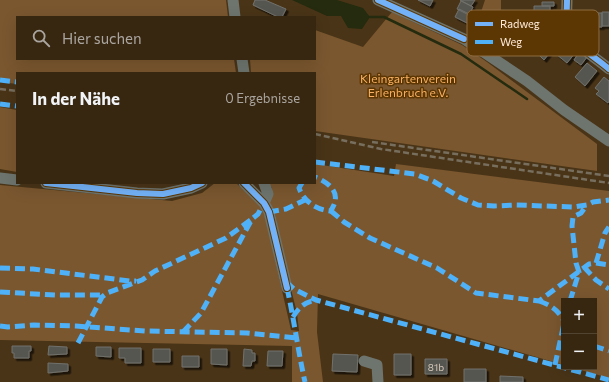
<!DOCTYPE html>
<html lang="de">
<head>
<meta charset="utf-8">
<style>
	body { margin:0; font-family:Commissioner,sans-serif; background:#3e2f1a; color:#f1f3f6 }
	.controls { position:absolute; right:12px; bottom:12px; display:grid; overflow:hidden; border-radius:0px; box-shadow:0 4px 16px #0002 }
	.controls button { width:36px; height:36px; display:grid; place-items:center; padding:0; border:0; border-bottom:1px solid #514431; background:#372711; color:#f1f3f6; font:20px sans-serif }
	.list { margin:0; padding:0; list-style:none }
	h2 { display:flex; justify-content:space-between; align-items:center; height:52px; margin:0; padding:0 16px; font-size:17px }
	h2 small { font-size:13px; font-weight:400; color:#aaa59f }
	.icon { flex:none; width:22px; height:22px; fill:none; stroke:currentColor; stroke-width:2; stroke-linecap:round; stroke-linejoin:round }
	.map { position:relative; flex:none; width:609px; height:382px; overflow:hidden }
	.search { position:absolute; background:#372711; box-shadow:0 4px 16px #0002; left:16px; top:16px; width:300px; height:44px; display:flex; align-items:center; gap:10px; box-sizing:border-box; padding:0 14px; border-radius:0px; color:#aaa59f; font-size:15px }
	.panel { position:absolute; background:#372711; box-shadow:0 4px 16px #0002; left:16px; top:72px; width:300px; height:112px; border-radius:0px }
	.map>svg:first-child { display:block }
</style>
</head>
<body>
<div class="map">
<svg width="609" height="382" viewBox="0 0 609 382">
	<defs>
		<filter id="shadow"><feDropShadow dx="2.5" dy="2.5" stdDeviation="0" flood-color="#0009"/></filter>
	</defs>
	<rect width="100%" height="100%" fill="#493417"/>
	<path fill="#7a572f" d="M0 0H226L228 17H17V59H234L236 73H17V84L0 82Z
		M485 0H501V11L480 15Z
		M392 12 462 45 487 62 597 144V171L315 131V73H251L250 59H315V30L363 47Z
		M0 107 17 110V172L0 169Z
		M315 164 394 176 396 164 609 191V378L570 367H594V301H564V365L318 294 317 332 323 382H292V346L0 340V185L172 201 202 193 215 183H236L259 204 265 216 291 330 299 331 297 313 289 281 275 214 268 201 272 188 269 183H315Z"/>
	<path fill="#242b0e" d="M292 0H337L363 8 370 17 362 29 348 28 341 16H327Z"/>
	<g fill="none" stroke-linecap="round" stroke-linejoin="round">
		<path stroke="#242b0e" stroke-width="2.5" d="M370 17H384L461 54 527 99"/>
	</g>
	<path fill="#575651" stroke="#71716c" filter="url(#shadow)" d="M255 0H265L286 9 282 17H278L253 5Z
		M418 0H433L430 6Z
		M460 0H475L471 6Z
		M461 1 473 7 469 15 457 9Z
		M542 2H554V6H542Z
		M534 6H550V19H534Z
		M459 9 471 15 467 23 455 17Z
		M602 12H609V26H602Z
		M596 13H602V27H596Z
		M563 44 575 53 567 63 556 54Z
		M548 49 551 51 544 60 540 56Z
		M580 51 587 57 581 65 574 60Z
		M587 63 597 71 585 86 575 77Z
		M604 77 609 81V101L608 103 596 94 599 91 595 88Z
		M12 346H31V351H29V358H14V353H12Z
		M49 346 67 347V354L48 355Z
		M96 347H111V357L96 356Z
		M119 348H141V363H125V358H119Z
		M153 349H170V362H153Z
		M211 349H227V365L211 364Z
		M244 349 252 350V353H255V361H252L251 366H243Z
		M268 351H283L282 366H267Z
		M333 354 358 355 357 372 332 371Z
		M394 354H411V375H394Z
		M182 356H199V367H182Z
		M425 359H447V374H425Z
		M48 363 68 364V371L48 373Z
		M464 369H486V382H464Z
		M500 376 523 377V382H500Z"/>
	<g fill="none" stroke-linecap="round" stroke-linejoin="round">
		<path stroke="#6e756f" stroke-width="11" d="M233 0 235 17
			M378 0 464 39 527 81 564 110 609 141
			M567 0C567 10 565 26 570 35 576 46 599 60 609 69
			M242 59 244 73
			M0 178 17 180
			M46 183 137 193 163 194 191 188 202 183
			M244 183 264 203 269 212 287 288
			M264 203 268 194 264 183
			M364 361 377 365 378 382"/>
		<path stroke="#776e5e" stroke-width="2.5" stroke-dasharray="6 3" stroke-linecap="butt" d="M0 89 17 91
			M315 134 381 149 609 183
			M372 142 609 176"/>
		<path stroke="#4fb1f8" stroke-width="5" stroke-dasharray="10 5" stroke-linecap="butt" d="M0 80 17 82
			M0 104 17 106
			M315 162 415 174 433 181 461 198 478 205 494 206 516 205 574 207 587 205 593 202 609 200
			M302 183 299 188C304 202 317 210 331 211 332 208 335 204 335 201 338 189 325 181 315 177
			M331 211 344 222 370 238 437 268 476 293 539 301 589 264 596 263 609 265
			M269 212 286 209 305 200
			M596 263 605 233 609 227
			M584 267 596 280 609 289
			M0 268 33 269 130 281H136
			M286 282 294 289 316 300 609 380
			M287 288C294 319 298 351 305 382
			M0 292 55 295H104
			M539 301C551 305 559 311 564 321
			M570 301 579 272 576 263 572 226 573 217 581 213 587 205
			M293 317C299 307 305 302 316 300
			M0 326 8 327 34 325 76 326 145 331 247 333 296 338
			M183 332 201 313 252 219 258 214 264 203
			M78 343 102 297 107 293 142 280 155 271 226 238 252 219
			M594 346 609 351
			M555 365 564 323"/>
		<defs>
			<path id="cycleway" d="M378 0 464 39
				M567 0C567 10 565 26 570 35 576 46 599 60 609 69
				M46 183 137 193 163 194 191 188 202 183
				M244 183 264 203 269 212 287 288"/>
		</defs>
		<use href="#cycleway" stroke="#5d3703" stroke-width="8"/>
		<use href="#cycleway" stroke="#73b2f8" stroke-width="6"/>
	</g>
	<g text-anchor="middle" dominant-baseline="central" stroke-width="3" stroke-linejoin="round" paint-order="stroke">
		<g font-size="10" fill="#d5c6b7">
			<text x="436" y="367">81b</text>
		</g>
		<g font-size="12" fill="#f7b064" stroke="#5d3703">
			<text x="408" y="78">Kleingartenverein<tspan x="408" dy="14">Erlenbruch e.V.</tspan></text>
		</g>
	</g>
	<rect x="467" y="10" width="132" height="46" rx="6" fill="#5d3703" stroke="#8e6d43" stroke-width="1"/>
	<rect x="475" y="22" width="18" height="4" fill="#73b2f8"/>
	<rect x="475" y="40" width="18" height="4" fill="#4fb1f8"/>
	<g font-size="11" fill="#ffebd9">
		<text x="500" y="28">Radweg</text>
		<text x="500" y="46">Weg</text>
	</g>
</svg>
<div class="controls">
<button>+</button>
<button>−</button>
</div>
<div class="search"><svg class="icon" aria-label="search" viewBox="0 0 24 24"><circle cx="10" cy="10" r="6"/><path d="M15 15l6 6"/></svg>Hier suchen</div>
<section class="panel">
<h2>In der Nähe<small>0 Ergebnisse</small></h2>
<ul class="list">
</ul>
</section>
</div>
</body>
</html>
